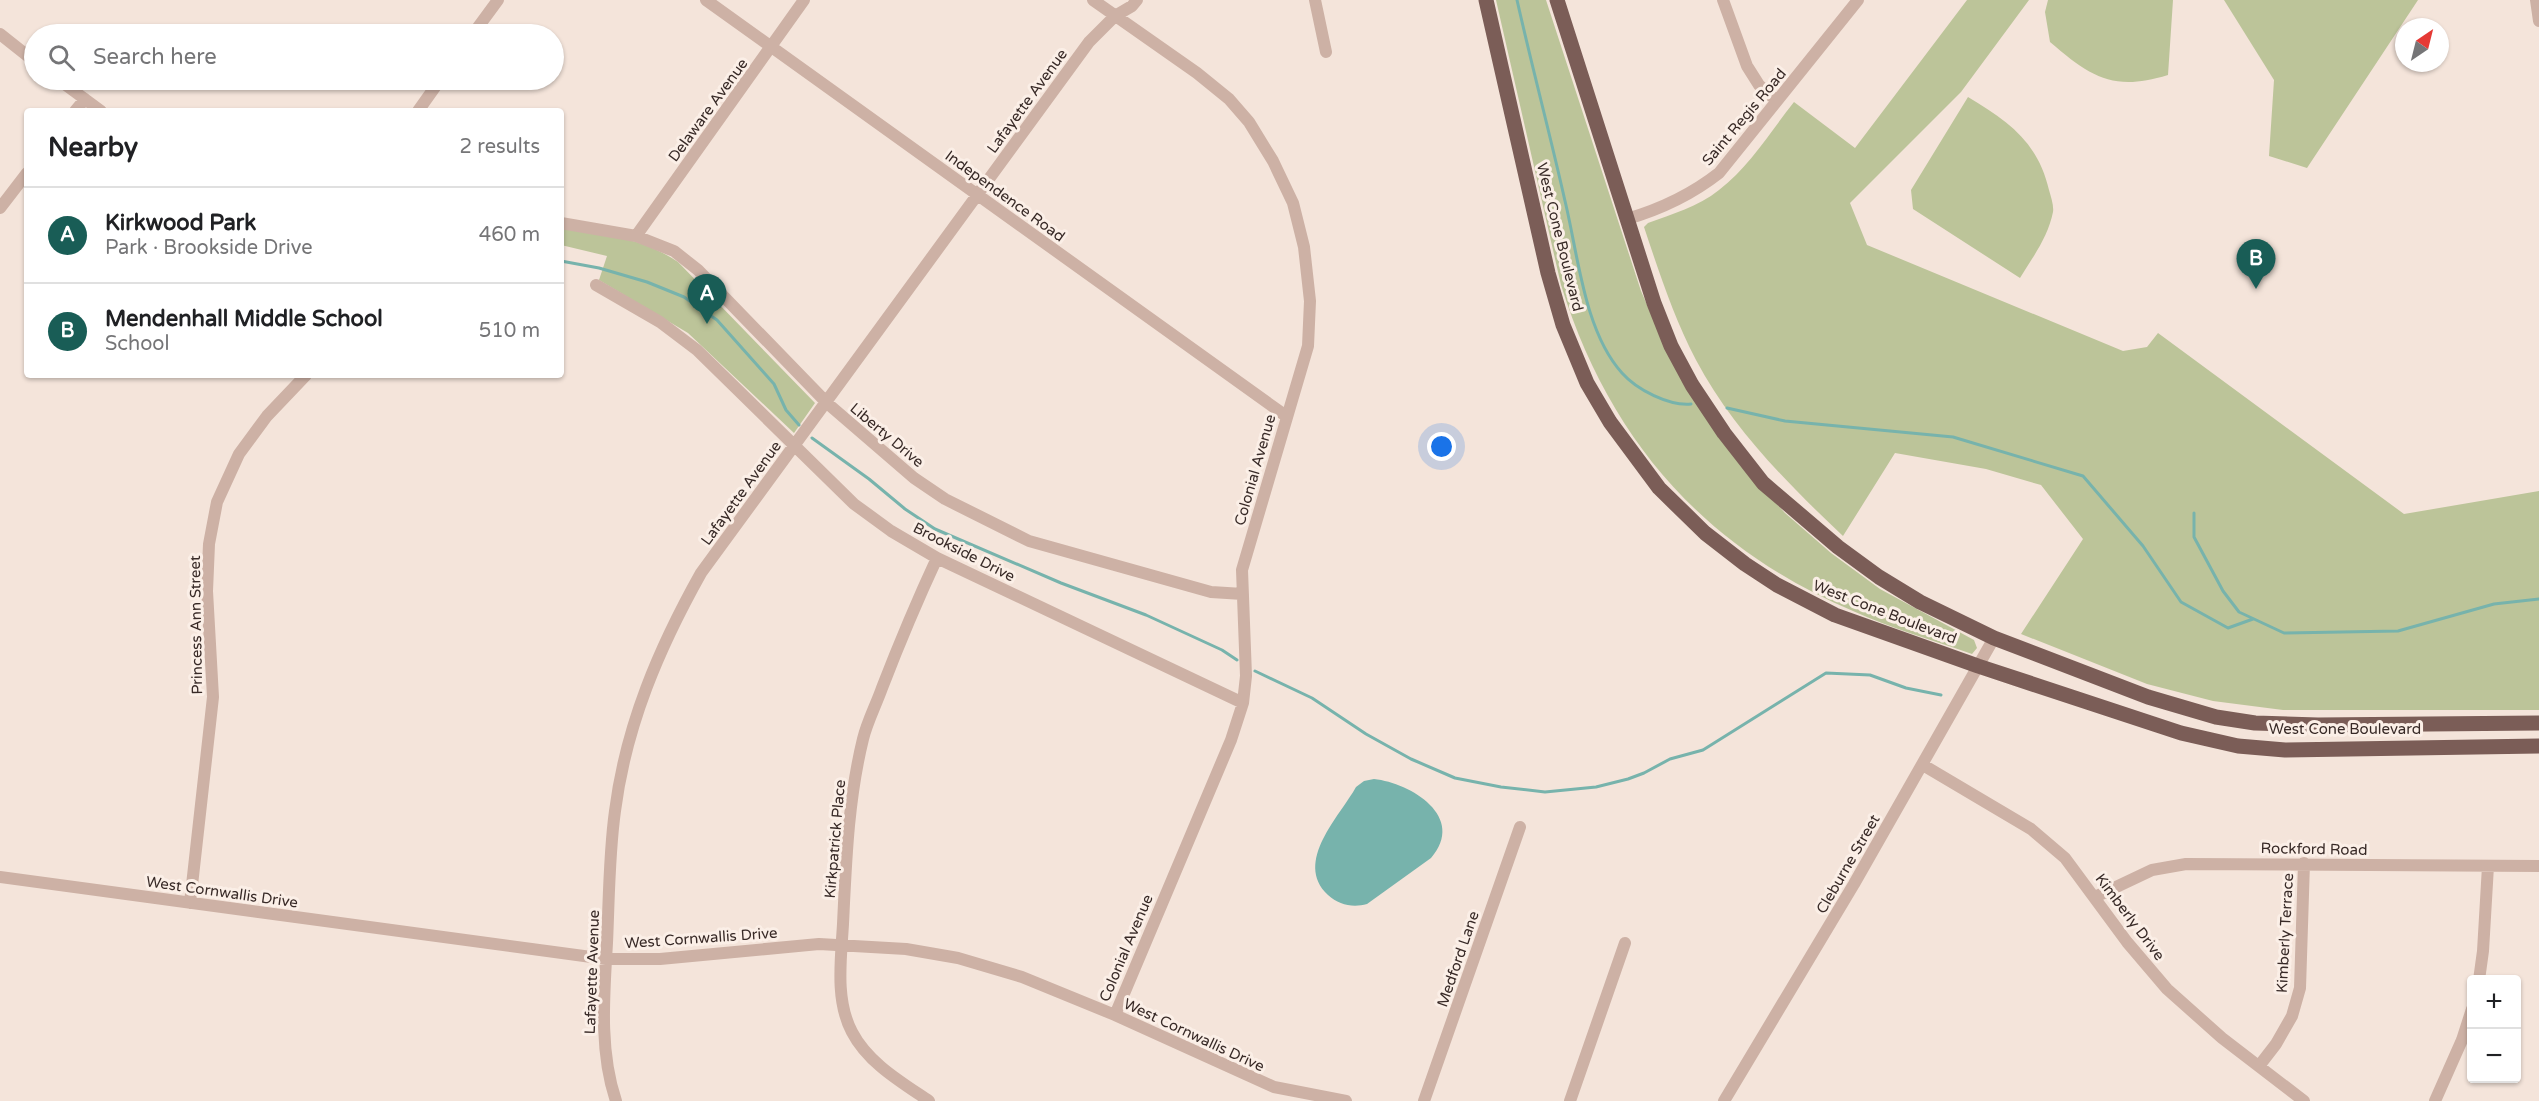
<!DOCTYPE html>
<html lang="en">
<head>
<meta charset="utf-8">
<style>
	body { margin:0; font-family:"Varela Round",sans-serif; background:#f2f2f2; color:#202124 }
	.controls { position:absolute; right:18px; bottom:18px; display:grid; overflow:hidden; border-radius:6px; box-shadow:0 2px 4px #0004 }
	.controls button { width:54px; height:54px; display:grid; place-items:center; padding:0; border:0; border-bottom:2px solid #e0e0e0; background:#fff; color:#202124; font:30px sans-serif }
	.compass { position:absolute; left:2395px; top:18px; width:54px; height:54px; border-radius:50%; background:#fff; box-shadow:0 2px 4px #0004; rotate:35deg }
	.you { position:absolute; left:1442px; top:447px; width:21px; height:21px; margin:-15px; border:4px solid #fff; border-radius:50%; background:#1a73e8; box-shadow:0 0 0 9px #1a73e833 }
	.badge { display:grid; place-items:center; width:39px; height:39px; border-radius:50%; background:#195d56; color:#fff; font-size:20px; font-weight:700 }
	.pin { position:absolute; translate:-50% -50px; filter:drop-shadow(0 2px 3px #0008) }
	.pin::after { content:''; position:absolute; top:32px; width:21px; height:18px; background:inherit; clip-path:polygon(0 0,100% 0,50% 100%) }
	.list { margin:0; padding:0; list-style:none }
	h2 { display:flex; justify-content:space-between; align-items:center; height:78px; margin:0; padding:0 24px; font-size:26px }
	h2 small { font-size:20px; font-weight:400; color:#757577 }
	.list li { display:grid; grid-template-columns:39px 1fr auto; gap:18px; align-items:center; box-sizing:border-box; height:96px; padding:0 24px; border-top:2px solid #e0e0e0 }
	.list b { display:block; font-size:22px; white-space:nowrap }
	.list p { margin:0; font-size:20px; white-space:nowrap; color:#757577 }
	.list em { font-size:20px; font-style:normal; color:#757577 }
	.icon { flex:none; width:33px; height:33px; fill:none; stroke:currentColor; stroke-width:2; stroke-linecap:round; stroke-linejoin:round }
	.map { position:relative; flex:none; width:2539px; height:1101px; overflow:hidden }
	.search { position:absolute; background:#fff; box-shadow:0 2px 4px #0004; left:24px; top:24px; width:540px; height:66px; display:flex; align-items:center; gap:15px; box-sizing:border-box; padding:0 21px; border-radius:33px; color:#757577; font-size:22px }
	.panel { position:absolute; background:#fff; box-shadow:0 2px 4px #0004; left:24px; top:108px; width:540px; height:270px; border-radius:6px }
	.map>svg:first-child { display:block }
</style>
</head>
<body>
<div class="map">
<svg width="2539" height="1101" viewBox="0 0 2539 1101">
	<rect width="100%" height="100%" fill="#f4e4da"/>
	<path fill="#bcc499" d="M1496 0H1546L1641 291 1672 362 1746 470 1785 513 1831 553 1880 589 1974 640 1977 648 1972 654C1932 640 1891 628 1853 611 1703 547 1609 439 1561 285Z
		M1967 0H2029L1961 92 1850 203 1867 245 2123 351 2147 347 2158 333 2404 514 2539 491V710H2283L2213 701 2147 684 2021 634 2083 539 2041 485 1986 469 1895 453 1843 536C1787 483 1732 428 1696 360 1674 318 1659 272 1644 227L1648 223C1672 214 1698 207 1719 190 1749 167 1771 131 1794 102L1855 148Z
		M2048 0H2173L2168 75C2113 92 2091 77 2050 42L2045 12Z
		M2224 0H2418L2307 168 2269 156 2274 80Z
		M1968 97C2008 121 2038 142 2049 190 2051 197 2054 206 2053 212 2048 237 2033 257 2020 278L1913 209 1911 190Z
		M561 226C604 235 641 237 678 262L815 403 794 433 688 333 599 280 607 256 561 245Z"/>
	<path fill="#77b3ac" d="M1374 779C1411 783 1467 817 1431 858L1367 904C1353 908 1339 905 1328 895 1293 862 1340 816 1356 787L1364 781Z"/>
	<g fill="none" stroke-linecap="round" stroke-linejoin="round">
		<path stroke="#77b3ac" stroke-width="3" d="M1517 0C1532 67 1550 134 1565 201 1578 254 1584 331 1622 373 1637 390 1669 406 1691 404
			M561 261 599 268 647 282 684 297 717 320 774 384 786 410 799 425
			M1727 408 1785 421 1953 437 2083 476 2143 546 2181 602 2228 628 2253 619
			M812 438 869 479 905 509 935 529 1061 583 1146 615 1222 650 1237 660
			M2194 513V537L2223 591 2239 612 2284 633 2398 631 2494 604 2539 599
			M1255 671 1312 698 1366 734 1411 759 1455 778 1501 787 1545 792 1596 787 1628 779 1644 773 1670 759 1703 750 1826 673 1870 675 1906 688 1941 695"/>
		<path stroke="#cdb1a5" stroke-width="12" d="M706 0 1286 416
			M1093 0 1197 73 1229 99 1249 122 1273 161 1293 203 1304 247 1310 301 1308 346 1242 570 1246 676 1243 703 1231 740 1115 1015
			M1315 0 1326 52
			M1723 0 1747 66 1759 85 1777 101
			M2536 0 2539 21
			M0 34 34 61
			M473 34 498 0
			M59 80 101 111
			M75 111 85 99
			M418 111 440 80
			M0 208 27 173
			M1627 219C1661 209 1691 195 1719 173L1858 0
			M561 223 636 236 674 251 698 270 827 403 914 478 945 499 1029 541 1211 592 1243 594
			M636 236 804 0
			M596 285 660 322 697 350 854 504 891 531 937 558 1243 703
			M1923 765 2031 829 2065 858 2127 942 2167 989 2222 1038 2304 1101
			M0 877 606 959H660L819 944 906 949 958 958 1022 977 1115 1015 1274 1087 1346 1101
			M2095 897 2152 870 2186 864 2539 866
			M190 903 213 697 207 591 209 544 217 502 239 454 267 416 306 375
			M2479 980 2483 951 2488 866
			M2259 1066 2276 1044 2292 1016 2300 988 2304 863
			M616 1101C599 1051 604 995 607 943 609 899 609 854 615 811 626 725 659 648 701 573L1089 42 1115 16 1132 6 1137 0
			M929 1101C901 1082 868 1063 852 1032 835 1000 841 959 843 924 846 862 848 800 863 739 867 722 876 705 882 688 899 644 917 601 937 558
			M1424 1101 1520 827
			M1570 1101 1625 943
			M1724 1101 1854 884 1994 638
			M2435 1101 2462 1040 2472 1009"/>
		<path stroke="#7b5d57" stroke-width="15" d="M1486 0 1548 273 1563 325 1587 383 1610 422 1659 488 1705 533 1745 564 1777 585 1835 615 1978 666 2181 733 2238 746 2285 750 2539 746
			M1557 0 1654 303 1671 346 1692 385 1724 433 1763 483 1838 547 1879 577 1920 602 1994 638 2148 697 2216 717 2255 723 2318 725 2539 723"/>
	</g>
	<g text-anchor="middle" dominant-baseline="central" stroke-width="6" stroke-linejoin="round" paint-order="stroke">
		<g font-size="15" fill="#382a27" stroke="#fbefe7">
			<text transform="translate(1027 101) rotate(-54)">Lafayette Avenue</text>
			<text transform="translate(708 110) rotate(-54)">Delaware Avenue</text>
			<text transform="translate(1744 117) rotate(-50)">Saint Regis Road</text>
			<text transform="translate(1005 196) rotate(36)">Independence Road</text>
			<text transform="translate(1560 237) rotate(76)">West Cone Boulevard</text>
			<text transform="translate(887 435) rotate(40)">Liberty Drive</text>
			<text transform="translate(1255 470) rotate(-74)">Colonial Avenue</text>
			<text transform="translate(741 493) rotate(-54)">Lafayette Avenue</text>
			<text transform="translate(964 552) rotate(27)">Brookside Drive</text>
			<text transform="translate(1885 612) rotate(21)">West Cone Boulevard</text>
			<text transform="translate(196 625) rotate(-91)">Princess Ann Street</text>
			<text x="2345" y="729">West Cone Boulevard</text>
			<text transform="translate(835 839) rotate(-85)">Kirkpatrick Place</text>
			<text transform="translate(2314 849) rotate(1)">Rockford Road</text>
			<text transform="translate(1848 864) rotate(-60)">Cleburne Street</text>
			<text transform="translate(222 892) rotate(8)">West Cornwallis Drive</text>
			<text transform="translate(2130 917) rotate(53)">Kimberly Drive</text>
			<text transform="translate(2285 933) rotate(-87)">Kimberly Terrace</text>
			<text transform="translate(701 938) rotate(-4)">West Cornwallis Drive</text>
			<text transform="translate(1126 948) rotate(-67)">Colonial Avenue</text>
			<text transform="translate(1458 959) rotate(-71)">Medford Lane</text>
			<text transform="translate(592 972) rotate(-88)">Lafayette Avenue</text>
			<text transform="translate(1194 1035) rotate(25)">West Cornwallis Drive</text>
		</g>
	</g>
</svg>
<div class="controls">
<button>+</button>
<button>−</button>
</div>
<svg class="compass" viewBox="-18 -18 36 36"><path d="M0-13l5 13h-10z" fill="#e53935"/><path d="M0 13l5-13h-10z" fill="#757577"/></svg>
<div class="you"></div>
<div class="pin badge" style="left:707px;top:324px">A</div>
<div class="pin badge" style="left:2256px;top:289px">B</div>
<div class="search"><svg class="icon" aria-label="search" viewBox="0 0 24 24"><circle cx="10" cy="10" r="6"/><path d="M15 15l6 6"/></svg>Search here</div>
<section class="panel">
<h2>Nearby<small>2 results</small></h2>
<ul class="list">
<li><span class="badge">A</span><div><b>Kirkwood Park</b><p>Park · Brookside Drive</p></div><em>460 m</em></li>
<li><span class="badge">B</span><div><b>Mendenhall Middle School</b><p>School</p></div><em>510 m</em></li>
</ul>
</section>
</div>
</body>
</html>
